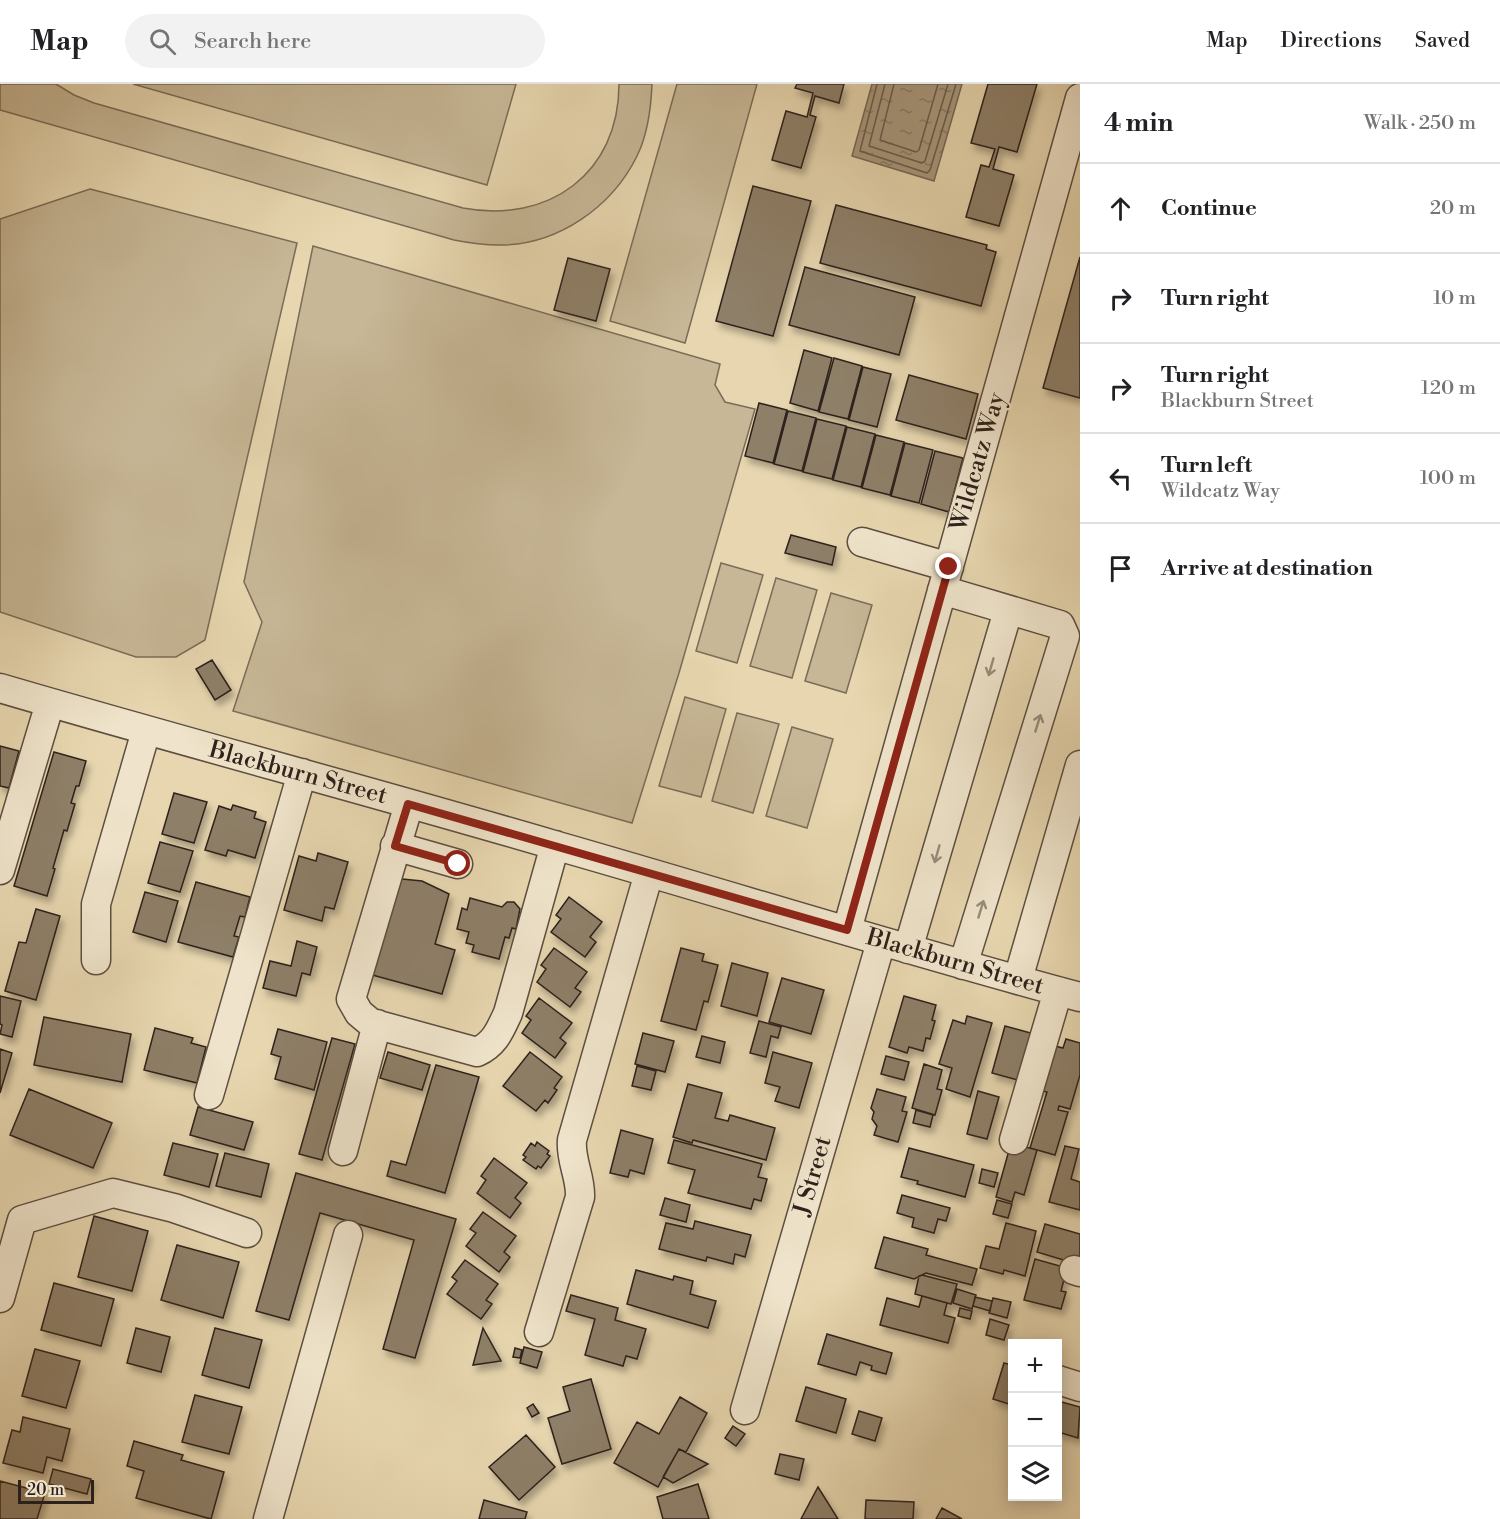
<!DOCTYPE html>
<html lang="en">
<head>
<meta charset="utf-8">
<style>
	body { margin:0; font-family:"Libre Bodoni",serif; background:#f2f2f2; color:#202124 }
	.controls { position:absolute; right:18px; bottom:18px; display:grid; overflow:hidden; border-radius:0px; box-shadow:0 3px 15px #0003 }
	.controls button { width:54px; height:54px; display:grid; place-items:center; padding:0; border:0; border-bottom:2px solid #e0e0e0; background:#fff; color:#202124; font:30px sans-serif }
	.scale { position:absolute; left:18px; bottom:15px; width:76px; box-sizing:border-box; padding-left:6px; border:3px solid #2d211b; border-top:0; font-size:16px; line-height:21px; white-space:nowrap; color:#2d211b; -webkit-text-stroke:4px #efe4cb; paint-order:stroke }
	.stop { position:absolute; width:18px; height:18px; margin:-14px; border:4px solid #8f2418; border-radius:50%; background:#fff }
	.stop.end { background:#8f2418; border-color:#fff; box-shadow:0 2px 6px #0008 }
	.list { margin:0; padding:0; list-style:none }
	h2 { display:flex; justify-content:space-between; align-items:center; height:78px; margin:0; padding:0 24px; font-size:26px }
	h2 small { font-size:20px; font-weight:400; color:#757577 }
	.list li { display:grid; grid-template-columns:39px 1fr auto; gap:18px; align-items:center; box-sizing:border-box; height:90px; padding:0 24px; border-top:2px solid #e0e0e0 }
	.list b { display:block; font-size:22px; white-space:nowrap }
	.list p { margin:0; font-size:20px; white-space:nowrap; color:#757577 }
	.list em { font-size:20px; font-style:normal; color:#757577 }
	.icon { flex:none; width:33px; height:33px; fill:none; stroke:currentColor; stroke-width:2; stroke-linecap:round; stroke-linejoin:round }
	.map { position:relative; flex:none; width:1080px; height:1435px; overflow:hidden }
	header { display:flex; align-items:center; gap:36px; box-sizing:border-box; height:84px; padding:0 30px; background:#fff; border-bottom:2px solid #e0e0e0 }
	header strong { font-size:28px }
	nav { display:flex; gap:33px; margin-inline-start:auto; font-size:21px }
	.search { width:420px; height:54px; background:#f2f2f2; display:flex; align-items:center; gap:15px; box-sizing:border-box; padding:0 21px; border-radius:33px; color:#757577; font-size:22px }
	main { display:flex }
	aside { flex:1; background:#fff }
	.map>svg:first-child { display:block }
</style>
</head>
<body>
<header>
<strong>Map</strong>
<div class="search"><svg class="icon" aria-label="search" viewBox="0 0 24 24"><circle cx="10" cy="10" r="6"/><path d="M15 15l6 6"/></svg>Search here</div>
<nav><a>Map</a><a>Directions</a><a>Saved</a></nav>
</header>
<main>
<div class="map">
<svg width="1080" height="1435" viewBox="0 0 1080 1435">
	<defs>
		<pattern id="water-ripples" width="26" height="14" patternUnits="userSpaceOnUse" patternTransform="scale(1.5)"><rect width="26" height="14" fill="#a8987d"/><path d="M2 4q2-2 4 0t4 0M15 11q2-2 4 0t4 0" fill="none" stroke="#897c66"/></pattern>
		<filter id="shadow"><feDropShadow dx="3.5" dy="6" stdDeviation="3" flood-color="#0004"/></filter>
	</defs>
	<rect width="100%" height="100%" fill="#e7d6af"/>
	<filter id="stains"><feTurbulence type="fractalNoise" baseFrequency=".00333" numOctaves="4"/><feColorMatrix values="0 0 0 0 .2 0 0 0 0 .09 0 0 0 0 .02 0 0 0 .5 -.17"/></filter>
	<radialGradient id="worn" r=".72"><stop offset=".6" stop-color="#630" stop-opacity="0"/><stop offset="1" stop-color="#630" stop-opacity=".3"/></radialGradient>
	<path fill="#c7b796" stroke="#7a6c58" stroke-width="1.5" d="M0 0H56L74 11 94 19 463 124C548 140 619 90 619 0H652C651 25 648 50 637 72 612 123 558 161 500 161 484 161 469 159 454 156L0 26Z
		M133 0H516L487 101Z
		M677 0H757L685 259 610 237Z
		M90 105 297 159 205 556 176 573H136L0 528V135Z
		M313 162 720 280 715 301 725 318 755 325 679 589 632 739 233 627 262 538 244 498Z
		M721 479 763 491 737 579 696 567Z
		M776 494 817 506 792 594 750 582Z
		M831 509 872 521 846 609 805 597Z
		M685 613 726 625 701 713 659 702Z
		M737 629 779 640 753 729 712 717Z
		M792 643 833 655 807 744 766 732Z"/>
	<path fill="url(#water-ripples)" stroke="#776856" stroke-width="1.5" d="M872 0H962L934 97 852 72Z"/>
	<g fill="none" stroke-linecap="round" stroke-linejoin="round">
		<path stroke="#6a5c4c" stroke-width="1.5" d="M877 0 860 67 927 89 930 86 956 0
			M885 0 869 62 922 79 925 77 948 0
			M894 0 880 56 916 68 919 66 938 0"/>
	</g>
	<path fill="#8e7f68" stroke="#2d211b" stroke-width="1.5" filter="url(#shadow)" d="M797 0H844L839 19 815 12 810 31 816 33 801 84 772 76 786 27 807 33 813 9 795 4Z
		M988 0H1037L1017 68 999 63 993 85 1014 91 999 142 966 133 981 81 989 83 995 65 971 59Z
		M753 102 811 117 773 252 716 237Z
		M836 121 987 161 986 165 996 168 981 222 820 179Z
		M1080 173V314L1043 304Z
		M568 174 610 185 596 237 554 226Z
		M805 183 915 213 899 271 789 241Z
		M804 266 832 274 818 327 790 319Z
		M834 274 862 282 848 335 819 328Z
		M863 283 891 290 877 343 849 336Z
		M909 291 978 310 966 355 896 336Z
		M759 319 787 326 773 379 745 372Z
		M788 327 816 334 802 387 774 380Z
		M817 335 846 342 832 395 803 388Z
		M847 343 875 350 861 403 833 396Z
		M876 351 904 358 890 411 862 404Z
		M905 359 933 366 919 419 891 412Z
		M935 367 963 374 949 428 921 420Z
		M791 451 836 463 832 481 785 469Z
		M212 576 231 606 215 616 196 585Z
		M0 662 19 667 9 704 0 702Z
		M54 668 86 677 79 702H76L71 719 75 720 67 747 64 746 53 784 55 785 47 812 14 802Z
		M174 709 207 718 194 759 162 750Z
		M233 721 256 728 254 734 266 738 255 774 228 766 226 772 205 766 219 722 231 726Z
		M160 758 193 767 180 808 148 799Z
		M318 769 348 778 334 825 325 823 322 837 284 826 299 772 316 777Z
		M392 794 422 797 449 810 435 860 455 866 442 910 365 889Z
		M196 798 250 813 245 833 240 832 234 852 239 853 233 873 178 858Z
		M145 808 178 817 166 858 133 848Z
		M569 813 602 838 590 853 596 858 585 873 551 848 561 835 556 831Z
		M470 814 502 823 507 818H514L520 825 516 845 512 844 509 854 505 853 499 875 472 868 474 861 466 859 469 848 457 845 462 824 467 826Z
		M36 825 60 832 36 916 5 907 19 858 26 859Z
		M297 857 317 863 310 891 302 889 296 912 263 904 270 877 291 882Z
		M554 864 587 888 575 904 581 908 570 923 537 898 546 885 541 881Z
		M681 864 704 870 702 877 718 881 708 918 704 917 696 946 661 937Z
		M732 879 768 889 757 932 721 922Z
		M782 894 824 906 811 950 769 938Z
		M0 912 21 917 12 953 0 950 2 941 0 940Z
		M904 912 936 921 932 936 935 937 930 955 926 954 923 967 909 963 907 969 889 963Z
		M539 914 572 939 560 954 566 959 555 974 522 949 531 936 526 932Z
		M967 932 992 939 970 1013 946 1005 952 984 939 980 953 936 965 940Z
		M44 933 131 950 122 998 34 981Z
		M759 937 781 943 778 954 771 952 766 973 750 969Z
		M1005 942 1038 951 1025 998 992 989Z
		M155 944 193 954 191 959 206 963 197 999 144 986Z
		M278 945 327 958 314 1006 275 995 281 973 271 970Z
		M643 949 674 957 665 988 635 980Z
		M702 952 725 958 720 979 696 973Z
		M332 954 355 960 322 1076 299 1070Z
		M1066 955 1080 959V991L1070 1025 1059 1022 1058 1026 1068 1028 1055 1071 1030 1064 1047 1008 1034 1005 1047 960 1063 964Z
		M0 965 12 969 0 1009Z
		M388 968 430 981 422 1006 380 994Z
		M530 968 562 993 554 1004 557 1006 548 1019 545 1016 536 1027 503 1002Z
		M773 968 812 979 799 1024 775 1017 780 1003 765 999Z
		M886 972 909 978 904 996 881 990Z
		M924 980 942 986 937 1005 942 1006 935 1031 912 1024Z
		M436 981 479 993 445 1109 387 1092 391 1077 406 1081Z
		M637 982 656 987 651 1006 632 1002Z
		M688 1000 722 1009 715 1034 728 1037 730 1031 775 1044 766 1076 693 1056 692 1059 673 1053Z
		M29 1005 112 1039 93 1084 10 1051Z
		M877 1005 906 1013 902 1027 907 1028 898 1058 874 1051 877 1042 872 1035 874 1028 871 1024Z
		M978 1007 999 1013 987 1055 967 1050Z
		M198 1023 253 1038 244 1066 190 1051Z
		M916 1026 933 1031 930 1043 913 1039Z
		M621 1046 653 1055 644 1090 630 1086 628 1093 610 1089Z
		M674 1056 762 1080 758 1093 767 1095 761 1117 754 1115 751 1125 688 1109 695 1086 668 1079Z
		M537 1058 549 1067 547 1070 550 1072 541 1084 538 1082 536 1085 523 1076 526 1073 523 1071 531 1059 535 1062Z
		M173 1059 218 1070 209 1103 164 1091Z
		M1011 1059 1037 1066 1024 1111 1015 1108 1012 1118 996 1113Z
		M1065 1062 1079 1065 1071 1095 1080 1098V1126L1049 1118Z
		M909 1064 974 1081 965 1113 917 1100 918 1097 901 1093Z
		M225 1069 269 1080 261 1113 216 1102Z
		M494 1074 527 1099 515 1114 521 1119 510 1134 477 1109 486 1096 481 1092Z
		M982 1085 998 1089 994 1103 979 1099Z
		M296 1089 456 1135 415 1274 383 1265 414 1156 320 1129 289 1236 256 1227Z
		M902 1111 950 1124 946 1137 938 1135 934 1149 912 1143 914 1134 897 1129Z
		M665 1114 690 1121 686 1138 660 1131Z
		M997 1116 1012 1120 1008 1134 993 1130Z
		M483 1128 516 1152 504 1168 510 1173 499 1188 466 1162 476 1149 470 1145Z
		M94 1132 148 1147 132 1207 78 1193Z
		M695 1137 751 1151 745 1173 735 1170 733 1180 707 1173 706 1177 659 1165 666 1139 693 1145Z
		M1006 1139 1036 1147 1025 1192 1004 1186 1003 1190 980 1184 986 1162 999 1165Z
		M1045 1140 1080 1150V1181L1037 1168Z
		M884 1153 928 1165 926 1171 977 1185 972 1201 926 1189 914 1195 875 1184Z
		M177 1161 239 1178 223 1234 161 1216Z
		M1035 1175 1067 1184 1061 1207 1066 1208 1061 1225 1024 1216Z
		M465 1176 498 1200 486 1216 492 1220 481 1235 447 1210 457 1197 452 1193Z
		M636 1186 673 1196 674 1192 693 1197 690 1210 716 1217 708 1244 627 1220Z
		M922 1191 957 1200 951 1220 915 1210 919 1192Z
		M54 1199 114 1215 101 1262 41 1246Z
		M957 1205 976 1211 972 1225 953 1219Z
		M571 1211 618 1224 615 1236 646 1245 637 1275 626 1272 623 1282 585 1271 595 1235 566 1227Z
		M922 1212 947 1219 944 1231 955 1234 948 1259 880 1241 887 1214 919 1223Z
		M975 1213 992 1217 990 1227 973 1222Z
		M993 1214 1011 1218 1007 1234 989 1229Z
		M960 1224 972 1227 970 1235 958 1232Z
		M990 1235 1009 1241 1004 1256 986 1251Z
		M136 1244 170 1253 161 1288 127 1279Z
		M215 1244 262 1256 249 1304 202 1291Z
		M483 1244 501 1277 473 1281Z
		M827 1250 892 1269 886 1290 871 1286 872 1282 860 1278 856 1291 818 1280Z
		M524 1263 542 1268 537 1284 520 1279Z
		M515 1264 522 1266 520 1274 513 1273Z
		M35 1265 80 1277 66 1324 22 1312Z
		M1004 1279 1012 1281V1321L993 1315Z
		M591 1295 611 1365 562 1380 548 1334 570 1327 563 1303Z
		M806 1303 846 1315 836 1349 796 1337Z
		M195 1311 242 1323 229 1370 182 1358Z
		M680 1313 707 1329 686 1368 679 1365 658 1403 614 1379 637 1338 659 1350Z
		M1058 1317 1080 1323 1078 1354 1058 1348Z
		M533 1320 539 1329 532 1333 527 1324Z
		M859 1327 882 1334 875 1357 852 1350Z
		M23 1333 70 1345 62 1377 47 1373 43 1389 3 1379 12 1346 20 1348Z
		M733 1342 745 1350 736 1362 725 1354Z
		M526 1351 555 1383 519 1416 489 1383Z
		M134 1357 183 1371 181 1376 224 1388 211 1435 136 1414 144 1387 127 1382Z
		M679 1365 708 1380 673 1399 663 1393Z
		M780 1370 804 1375 799 1396 775 1390Z
		M53 1385 91 1395 87 1410 49 1400Z
		M0 1397 45 1409 37 1435H0Z
		M698 1400 709 1435H663L657 1413Z
		M818 1403 838 1435H801Z
		M484 1416 527 1428 525 1435H479Z
		M866 1416 914 1418 913 1435H865Z
		M942 1424 962 1435H936Z"/>
	<g fill="none" stroke-linecap="round" stroke-linejoin="round">
		<defs>
			<path id="minor" d="M862 458 949 483
				M942 506 1060 541 1065 552 963 881
				M0 604C184 658 370 707 554 761 729 811 904 866 1080 913
				M409 720 351 915 359 929 371 939 477 968C495 960 500 946 508 929L555 761
				M395 762 458 780
				M0 786 50 619
				M847 846 1080 14
				M908 865 1008 527
				M96 876V820L146 647
				M1018 895 1080 681
				M209 1011 302 689
				M1014 1056 1058 907
				M343 1067 377 940
				M1074 1186 1080 1188
				M0 1214 22 1136 113 1109 174 1124 247 1149
				M539 1248 580 1113C581 1093 570 1076 572 1056L649 789
				M1058 1296 1080 1303
				M745 1326 881 858
				M268 1435 348 1151"/>
		</defs>
		<use href="#minor" stroke="#5c4e40" stroke-width="31"/>
		<use href="#minor" stroke="#efe4cb" stroke-width="28"/>
	</g>
	<defs><path id="oneway-shaft" d="M-6 0H5M1.5-3L5.5 0L1.5 3" fill="none" stroke-width="1.6" stroke-linecap="round" stroke-linejoin="round" transform="scale(1.5)"/></defs>
	<g stroke="#988c7c">
		<use href="#oneway-shaft" transform="translate(991 583) rotate(106)"/>
		<use href="#oneway-shaft" transform="translate(1038 639) rotate(-73)"/>
		<use href="#oneway-shaft" transform="translate(937 770) rotate(106)"/>
		<use href="#oneway-shaft" transform="translate(981 825) rotate(-73)"/>
	</g>
	<g fill="none" stroke-linecap="round" stroke-linejoin="round">
		<path stroke="#8f2418" stroke-width="8" d="M458 780 395 762 408 720 847 846 949 483"/>
	</g>
	<g text-anchor="middle" dominant-baseline="central" stroke-width="4.5" stroke-linejoin="round" paint-order="stroke">
		<g font-size="24" fill="#2d211b" stroke="#efe4cb">
			<text transform="translate(978 378) rotate(-74)">Wildcatz Way</text>
			<text transform="translate(298 689) rotate(15)">Blackburn Street</text>
			<text transform="translate(955 878) rotate(16)">Blackburn Street</text>
			<text transform="translate(813 1092) rotate(-74)">J Street</text>
		</g>
	</g>
	<rect width="100%" height="100%" filter="url(#stains)"/>
	<rect width="100%" height="100%" fill="url(#worn)"/>
</svg>
<div class="controls">
<button>+</button>
<button>−</button>
<button><svg class="icon" aria-label="layers" viewBox="0 0 24 24"><path d="M12 4l9 5-9 5-9-5zM3 14l9 5 9-5"/></svg></button>
</div>
<div class="scale">20 m</div>
<div class="stop" style="left:458px;top:780px"></div>
<div class="stop end" style="left:949px;top:483px"></div>
</div>
<aside>
<h2>4 min<small>Walk · 250 m</small></h2>
<ul class="list">
<li><svg class="icon" aria-label="ahead" viewBox="0 0 24 24"><path d="M12 20V5M6 11l6-6 6 6"/></svg><div><b>Continue</b></div><em>20 m</em></li>
<li><svg class="icon" aria-label="right" viewBox="0 0 24 24"><path d="M7 20v-9h11M14 6l5 5-5 5"/></svg><div><b>Turn right</b></div><em>10 m</em></li>
<li><svg class="icon" aria-label="right" viewBox="0 0 24 24"><path d="M7 20v-9h11M14 6l5 5-5 5"/></svg><div><b>Turn right</b><p>Blackburn Street</p></div><em>120 m</em></li>
<li><svg class="icon" aria-label="left" viewBox="0 0 24 24"><path d="M17 20v-9H6M10 6l-5 5 5 5"/></svg><div><b>Turn left</b><p>Wildcatz Way</p></div><em>100 m</em></li>
<li><svg class="icon" aria-label="arrive" viewBox="0 0 24 24"><path d="M6 21V4h12l-3 4 3 4H6"/></svg><div><b>Arrive at destination</b></div></li>
</ul>
</aside>
</main>
</body>
</html>
